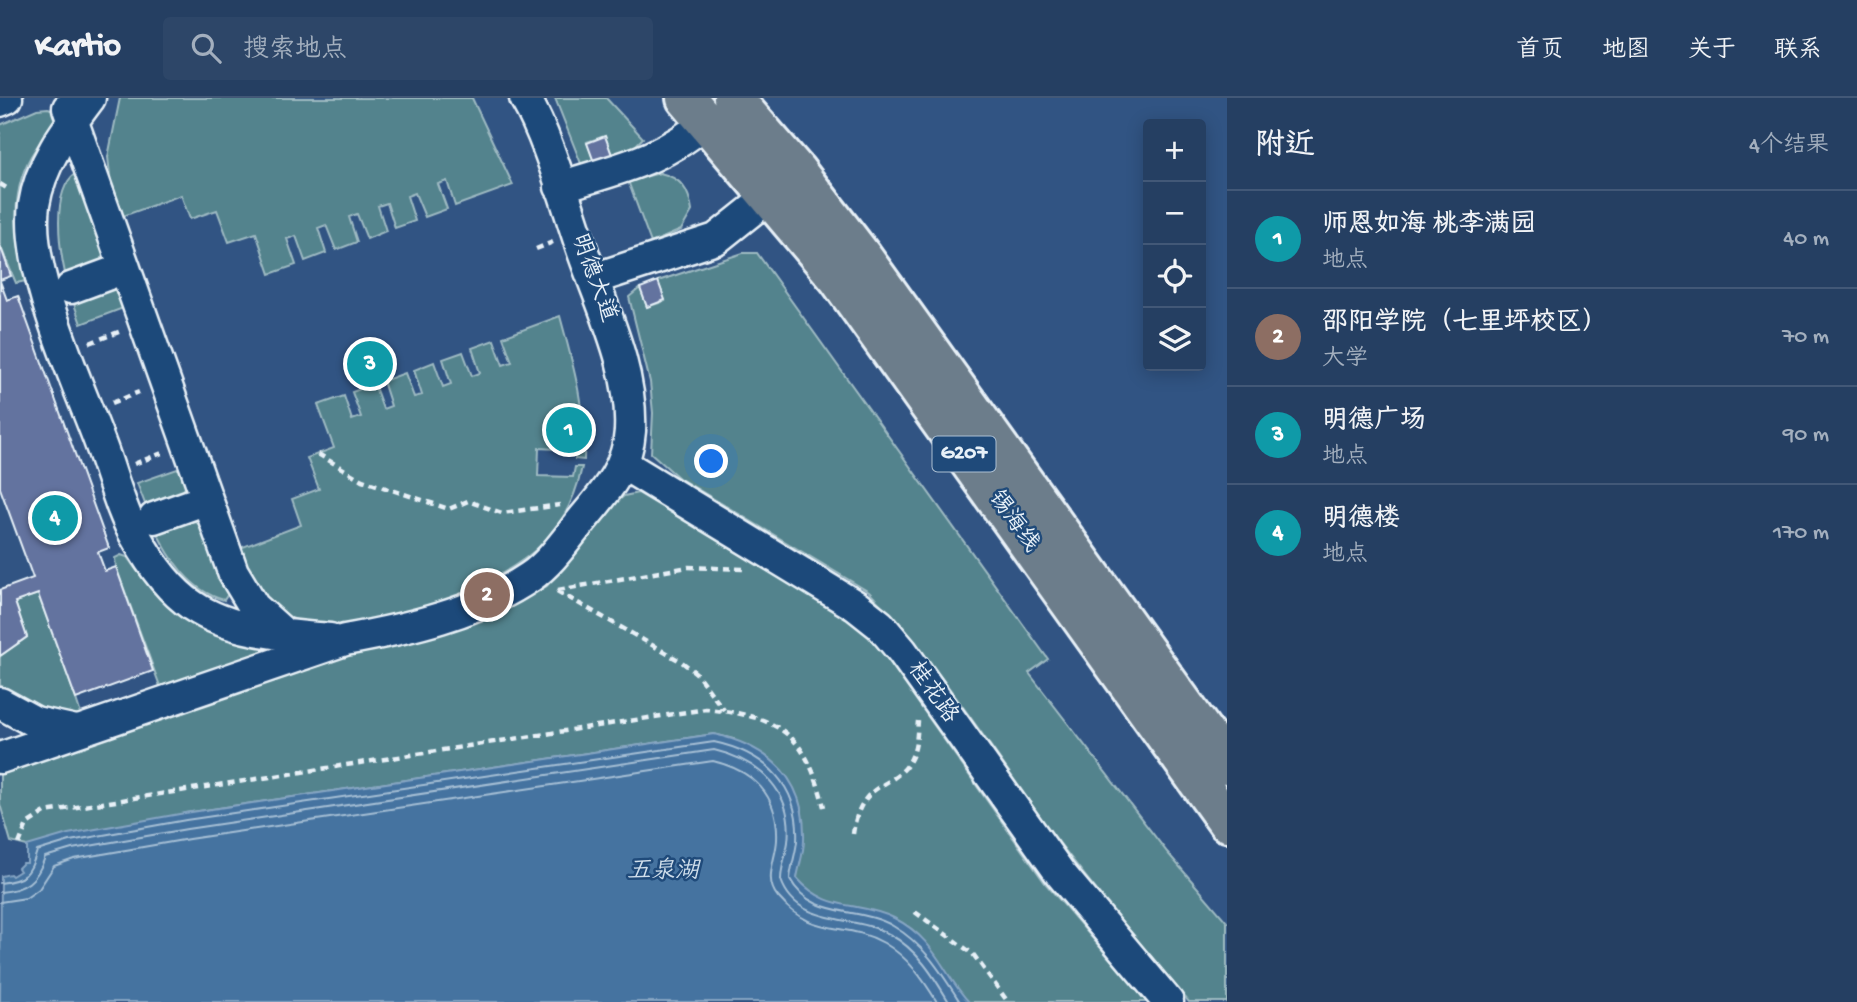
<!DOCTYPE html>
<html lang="zh">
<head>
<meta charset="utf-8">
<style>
	body { margin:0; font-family:"Gochi Hand","LXGW WenKai TC",sans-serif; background:#2d4668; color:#f1f3f6 }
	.controls { position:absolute; right:21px; top:21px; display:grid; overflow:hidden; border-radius:7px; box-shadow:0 4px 18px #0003 }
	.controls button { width:63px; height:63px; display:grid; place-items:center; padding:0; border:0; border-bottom:2px solid #425877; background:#253f62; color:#f1f3f6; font:35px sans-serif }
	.you { position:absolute; left:712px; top:364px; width:24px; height:24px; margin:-18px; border:5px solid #fff; border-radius:50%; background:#1a73e8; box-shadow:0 0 0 10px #1a73e833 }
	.badge { display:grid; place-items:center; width:46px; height:46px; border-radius:50%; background:#d6ab8b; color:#fff; font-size:23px; font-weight:700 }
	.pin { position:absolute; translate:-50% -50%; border:4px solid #fff; box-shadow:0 2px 7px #0006 }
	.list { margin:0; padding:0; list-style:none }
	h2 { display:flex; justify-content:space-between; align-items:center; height:91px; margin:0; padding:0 28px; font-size:30px }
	h2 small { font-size:23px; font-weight:400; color:#a3afbe }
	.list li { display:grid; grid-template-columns:46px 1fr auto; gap:21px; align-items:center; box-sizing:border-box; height:98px; padding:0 28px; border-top:2px solid #425877 }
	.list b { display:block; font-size:26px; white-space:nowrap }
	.list p { margin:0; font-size:23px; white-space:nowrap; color:#a3afbe }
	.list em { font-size:23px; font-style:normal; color:#a3afbe }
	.icon { flex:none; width:38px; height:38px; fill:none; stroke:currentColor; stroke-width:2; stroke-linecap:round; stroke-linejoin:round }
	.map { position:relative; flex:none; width:1227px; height:904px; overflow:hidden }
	header { display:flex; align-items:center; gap:42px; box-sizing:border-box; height:98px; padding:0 35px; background:#253f62; border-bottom:2px solid #425877 }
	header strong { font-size:33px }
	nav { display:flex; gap:38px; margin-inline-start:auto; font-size:24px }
	.search { width:490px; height:63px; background:#2d4668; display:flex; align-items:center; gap:18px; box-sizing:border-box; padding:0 24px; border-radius:7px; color:#a3afbe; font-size:26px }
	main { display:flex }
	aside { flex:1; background:#253f62 }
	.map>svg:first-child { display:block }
</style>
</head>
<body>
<header>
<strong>Kartio</strong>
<div class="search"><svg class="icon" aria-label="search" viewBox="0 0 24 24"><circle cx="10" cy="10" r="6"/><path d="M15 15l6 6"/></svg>搜索地点</div>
<nav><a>首页</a><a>地图</a><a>关于</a><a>联系</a></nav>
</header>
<main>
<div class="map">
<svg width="1227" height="904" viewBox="0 0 1227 904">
	<rect width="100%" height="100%" fill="#315483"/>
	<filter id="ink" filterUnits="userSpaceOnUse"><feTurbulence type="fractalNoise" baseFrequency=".0143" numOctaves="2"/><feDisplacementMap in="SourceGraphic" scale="14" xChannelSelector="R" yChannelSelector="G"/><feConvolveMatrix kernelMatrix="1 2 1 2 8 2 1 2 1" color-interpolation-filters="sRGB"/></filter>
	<g filter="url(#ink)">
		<path fill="#53838d" stroke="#9ebac2" stroke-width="2" d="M120 0H472L513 87 455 108 447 83 438 86 447 111 425 119 415 95 407 98 415 123 395 130 387 105 378 108 386 133 367 141 357 116 349 119 357 144 336 152 326 127 318 130 326 155 305 163 296 138 287 141 296 167 270 176 256 135 229 144 217 112 190 121 181 97 115 121 108 59Z
			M555 0H606L643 40 634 49 612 57 605 38 587 44 594 64 582 68Z
			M48 10 57 13 60 19C52 30 43 39 36 50 8 91 15 139 26 183L16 185 0 147V27L37 11Z
			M76 75 104 155 99 166 66 180C60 154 50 93 76 75Z
			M660 75C681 80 689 91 692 113L681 132 651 145 628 83Z
			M743 155H757L1048 561 1029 575 1167 754 1227 824V904H1189C1143 848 1095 793 1052 735 993 654 939 566 869 494L679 380 651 355 653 315 650 284 629 199 640 190 647 209 665 203 658 183Z
			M109 188 120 194 126 209 81 226 72 200Z
			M560 218C573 266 586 311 584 362L575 361V352L539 350 538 378 573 379 575 369H582C576 398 565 422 544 444 500 491 348 551 287 518 262 505 250 475 235 452L301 427 292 401 319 391 307 360 334 350 318 307 344 298 352 322 361 319 352 294 374 286 383 311 391 308 383 283 405 275 414 299 422 297 414 272 434 264 443 289 451 286 443 261 463 254 472 278 480 275 472 250 494 242 503 267 512 264 503 239Z
			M183 369 187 385 182 396 147 411 137 385Z
			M638 395 844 518 874 542 1045 785 1147 904H759L734 641 714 636 185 715 27 766V748L11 744 0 706V671L330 557 388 549 513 507 547 488 611 409 624 398Z
			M189 419 204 430 228 496 224 502C190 493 170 461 155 431Z
			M121 457 127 459C176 529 199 530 278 550L166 589 160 588 116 469 115 460Z
			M38 496 76 601 81 616C63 621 6 605 0 587 0 579 0 567 0 558L27 539 15 504Z"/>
		<path fill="#4473a0" stroke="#86a5c3" stroke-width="2" d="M714 636C770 649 806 681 804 742 804 754 799 768 797 780 828 815 856 802 894 820 936 841 942 875 969 904H0L1 778 10 776 12 778 20 773 18 770 23 765H27V748L68 736 185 715Z"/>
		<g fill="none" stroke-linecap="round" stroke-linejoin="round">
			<path stroke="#a6bfd5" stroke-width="2" d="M0 785C25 782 30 777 37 753L70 743 186 722 714 644C765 655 800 687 797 743 796 755 791 768 790 781 811 821 859 808 893 828 924 846 941 874 960 904
				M0 794C25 792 37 783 45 759L72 751 187 731 714 652C760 663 794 694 788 744 786 757 781 769 781 782 797 829 854 816 889 836 917 851 933 877 949 904
				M0 804 26 800 39 791 54 768 74 761 189 741 713 663C754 673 779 698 777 742 776 762 763 781 778 799 814 841 843 822 884 845 908 859 923 881 937 904"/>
		</g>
		<path fill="#63739f" stroke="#e8f1f8" stroke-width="2" d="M605 38 612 57 594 64 587 45Z
			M0 147 11 178 0 182Z
			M0 183 7 202 18 198 109 450 98 454 105 473 116 469 153 573 76 601 38 496 15 504 27 539 0 558V492L33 480 0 390Z
			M658 183 665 202 647 209 640 190Z"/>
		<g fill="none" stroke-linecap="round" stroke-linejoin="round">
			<defs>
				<path id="minor" d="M90 0C66 32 40 66 34 107 25 173 77 282 100 345 112 376 120 411 136 439 150 465 168 491 193 508 232 534 284 537 330 541
					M0 3 7 0
					M68 10 233 474 254 509 284 536
					M560 89C616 71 662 63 707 23
					M593 181 716 141 770 98
					M71 190 125 170
					M623 366 856 508 880 527 902 553 1060 775 1168 904
					M154 420 207 401
					M0 605 35 624 76 633
					M0 660 345 542C406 531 477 515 530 479 553 463 569 437 587 416 608 391 628 367 630 333 633 271 603 212 583 154 567 109 549 40 525 0"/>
				<path id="highway" d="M686 0 838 180 1227 724
					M733 0 797 74 863 160 1227 667"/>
			</defs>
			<use href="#minor" stroke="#e8f1f8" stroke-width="35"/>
			<use href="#highway" stroke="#e8f1f8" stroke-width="44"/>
			<path stroke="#e8f1f8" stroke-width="4.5" stroke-dasharray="7 5" stroke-linecap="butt" d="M0 86 10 92
				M536 151 553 144
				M90 245 121 233
				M112 305 139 294
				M318 356 362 382 449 411 468 403 502 415 560 407
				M134 366 162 355
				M558 492 688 469 743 471
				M557 493 682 564 696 575 724 612
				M853 736C861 676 898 695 913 656 917 646 917 634 918 623
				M19 746 27 726 45 714 706 611C780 618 806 636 824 709
				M915 814 973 856 1008 904"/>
			<use href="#minor" stroke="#1f4a7a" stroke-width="30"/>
			<use href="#highway" stroke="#6c7d8b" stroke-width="38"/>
		</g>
	</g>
	<g text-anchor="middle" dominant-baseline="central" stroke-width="5" stroke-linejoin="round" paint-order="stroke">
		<rect fill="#1f4a7a" stroke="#acbfd2" stroke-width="2" x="932.5" y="338.5" width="63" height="35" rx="5"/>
		<g font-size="21" font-weight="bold" fill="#e8f1f8">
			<text x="964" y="356">G207</text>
		</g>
		<g font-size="23" fill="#e8f1f8" stroke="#1f4a7a">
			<text transform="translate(593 180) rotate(70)">明德大道</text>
			<text transform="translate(1013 424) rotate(54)">锡海线</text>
			<text transform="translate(932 595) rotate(55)">桂花路</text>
		</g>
		<g font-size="24" font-style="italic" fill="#cfdeeb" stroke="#1f4a7a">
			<text x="663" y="774">五泉湖</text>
		</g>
	</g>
</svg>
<div class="controls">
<button>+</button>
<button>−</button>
<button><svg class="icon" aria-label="locate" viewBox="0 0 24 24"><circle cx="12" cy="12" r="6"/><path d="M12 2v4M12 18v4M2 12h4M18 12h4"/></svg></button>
<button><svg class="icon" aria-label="layers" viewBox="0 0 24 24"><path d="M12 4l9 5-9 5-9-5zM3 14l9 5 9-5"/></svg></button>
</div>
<div class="you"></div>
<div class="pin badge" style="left:569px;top:332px;background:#0f9aa8">1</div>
<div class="pin badge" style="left:487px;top:497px;background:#8d6e63">2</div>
<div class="pin badge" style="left:370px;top:266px;background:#0f9aa8">3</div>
<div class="pin badge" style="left:55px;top:420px;background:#0f9aa8">4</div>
</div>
<aside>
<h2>附近<small>4个结果</small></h2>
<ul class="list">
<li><span class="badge" style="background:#0f9aa8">1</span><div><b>师恩如海 桃李满园</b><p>地点</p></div><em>40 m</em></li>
<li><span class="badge" style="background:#8d6e63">2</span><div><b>邵阳学院（七里坪校区）</b><p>大学</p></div><em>70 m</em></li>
<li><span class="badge" style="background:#0f9aa8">3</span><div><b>明德广场</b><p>地点</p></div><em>90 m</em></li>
<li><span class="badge" style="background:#0f9aa8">4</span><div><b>明德楼</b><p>地点</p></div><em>170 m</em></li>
</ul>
</aside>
</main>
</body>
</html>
